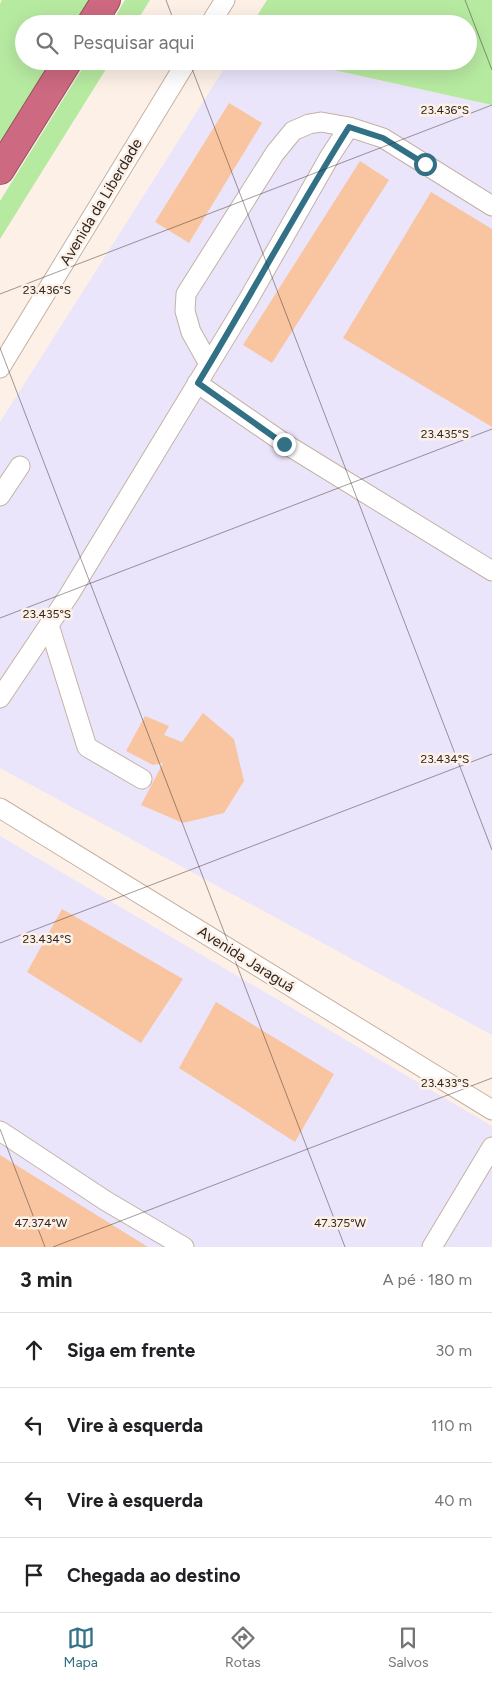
<!DOCTYPE html>
<html lang="pt">
<head>
<meta charset="utf-8">
<style>
	body { margin:0; font-family:Figtree,sans-serif; background:#f2f2f2; color:#202124 }
	.stop { position:absolute; width:15px; height:15px; margin:-11px; border:4px solid #317085; border-radius:50%; background:#fff }
	.stop.end { background:#317085; border-color:#fff; box-shadow:0 1px 5px #0008 }
	.list { margin:0; padding:0; list-style:none }
	h2 { display:flex; justify-content:space-between; align-items:center; height:65px; margin:0; padding:0 20px; font-size:21px }
	h2 small { font-size:16px; font-weight:400; color:#757577 }
	.list li { display:grid; grid-template-columns:32px 1fr auto; gap:15px; align-items:center; box-sizing:border-box; height:75px; padding:0 20px; border-top:1px solid #e0e0e0 }
	.list b { display:block; font-size:19px; white-space:nowrap }
	.list em { font-size:16px; font-style:normal; color:#757577 }
	.icon { flex:none; width:28px; height:28px; fill:none; stroke:currentColor; stroke-width:2; stroke-linecap:round; stroke-linejoin:round }
	.map { position:relative; flex:none; width:492px; height:1247px; overflow:hidden }
	.search { position:absolute; background:#fff; box-shadow:0 5px 20px #0002; left:15px; right:15px; top:15px; height:55px; display:flex; align-items:center; gap:12px; box-sizing:border-box; padding:0 18px; border-radius:28px; color:#757577; font-size:19px }
	.sheet { height:365px; background:#fff }
	nav { display:flex; justify-content:space-around; align-items:center; box-sizing:border-box; height:70px; border-top:1px solid #e0e0e0; background:#fff; font-size:14px; color:#757577 }
	nav a { display:grid; justify-items:center; gap:2px }
	nav .on { color:#317085 }
	.map>svg:first-child { display:block }
</style>
</head>
<body>
<div class="map">
<svg width="492" height="1247" viewBox="0 0 492 1247">
	<rect width="100%" height="100%" fill="#fdf0e7"/>
	<path fill="#ebe5fb" d="M229 61H293L492 105V1035L0 768V422Z
		M0 836 492 1126V1247H0Z"/>
	<path fill="#b7eaa1" d="M2 0H90L75 24H24V61H52L0 146V4Z
		M125 0H150L135 24H111Z
		M267 0H492V105L293 61H468V24H252Z
		M87 61H111L0 239V201Z"/>
	<path fill="#f9c5a1" d="M229 103 262 123 189 243 155 222Z
		M360 161 389 180 272 363 243 345Z
		M431 192 492 229V427L343 338Z
		M203 713 234 739 244 781 224 813 183 823 141 805 163 763 153 765 126 751 145 716 169 726 164 735 182 742Z
		M62 909 183 979 141 1043 27 972Z
		M216 1002 334 1074 295 1142 179 1068Z
		M0 1155 148 1247H0Z"/>
	<g fill="none" stroke-linecap="round" stroke-linejoin="round">
		<defs>
			<path id="minor" d="M210 24 225 0
				M209 364 191 332 185 311 186 294 275 153 293 131 309 124 321 122 349 127 383 138 492 206
				M0 368 187 61
				M197 383 284 443 492 571
				M0 496 20 466
				M49 625 87 747 142 779
				M0 698 69 595 248 300 330 156 349 127
				M0 808 492 1110
				M0 1131 106 1201 184 1247
				M432 1247 492 1147"/>
			<path id="highway" d="M91 24 106 0
				M0 170 68 61"/>
		</defs>
		<use href="#minor" stroke="#c6b1a3" stroke-width="21"/>
		<use href="#highway" stroke="#95525f" stroke-width="30"/>
		<use href="#minor" stroke="#fff" stroke-width="19"/>
		<use href="#highway" stroke="#cd6981" stroke-width="28"/>
	</g>
	<g fill="none" stroke-linecap="round" stroke-linejoin="round">
		<path stroke="#317085" stroke-width="6" d="M284 444 198 383C249 299 296 211 349 127L383 138 425 164"/>
	</g>
	<path fill="none" stroke="#2e2621" stroke-width="1" stroke-opacity="0.45" d="M166 0 175 24M465 0 492 70M189 61 492 850M0 294 492 105M0 348 345 1247M0 618 492 429M0 943 492 754M0 1129 45 1247M53 1247 492 1078"/>
	<g text-anchor="middle" dominant-baseline="central" stroke-width="5" stroke-linejoin="round" paint-order="stroke">
		<g font-size="15" fill="#2e2621" stroke="#fdf0e7">
			<text transform="translate(101 202) rotate(-59)">Avenida da Liberdade</text>
			<text transform="translate(246 959) rotate(32)">Avenida Jaraguá</text>
		</g>
	</g>
	<g font-size="12" text-anchor="middle" fill="#2e2621" stroke="#fdf0e7" stroke-width="5" stroke-linejoin="round" paint-order="stroke">
		<text x="445" y="114">23.436°S</text>
		<text x="47" y="294">23.436°S</text>
		<text x="445" y="438">23.435°S</text>
		<text x="47" y="618">23.435°S</text>
		<text x="445" y="763">23.434°S</text>
		<text x="47" y="943">23.434°S</text>
		<text x="445" y="1087">23.433°S</text>
		<text x="41" y="1227">47.374°W</text>
		<text x="340" y="1227">47.375°W</text>
	</g>
</svg>
<div class="stop" style="left:425px;top:164px"></div>
<div class="stop end" style="left:284px;top:444px"></div>
<div class="search"><svg class="icon" aria-label="search" viewBox="0 0 24 24"><circle cx="10" cy="10" r="6"/><path d="M15 15l6 6"/></svg>Pesquisar aqui</div>
</div>
<section class="sheet">
<h2>3 min<small>A pé · 180 m</small></h2>
<ul class="list">
<li><svg class="icon" aria-label="ahead" viewBox="0 0 24 24"><path d="M12 20V5M6 11l6-6 6 6"/></svg><div><b>Siga em frente</b></div><em>30 m</em></li>
<li><svg class="icon" aria-label="left" viewBox="0 0 24 24"><path d="M17 20v-9H6M10 6l-5 5 5 5"/></svg><div><b>Vire à esquerda</b></div><em>110 m</em></li>
<li><svg class="icon" aria-label="left" viewBox="0 0 24 24"><path d="M17 20v-9H6M10 6l-5 5 5 5"/></svg><div><b>Vire à esquerda</b></div><em>40 m</em></li>
<li><svg class="icon" aria-label="arrive" viewBox="0 0 24 24"><path d="M6 21V4h12l-3 4 3 4H6"/></svg><div><b>Chegada ao destino</b></div></li>
</ul>
</section>
<nav>
<a class="on"><svg class="icon" aria-label="map" viewBox="0 0 24 24"><path d="M3 6l6-2 6 2 6-2v14l-6 2-6-2-6 2zM9 4v14M15 6v14"/></svg>Mapa</a>
<a><svg class="icon" aria-label="directions" viewBox="0 0 24 24"><path d="M12 3l9 9-9 9-9-9zM9 14v-3h6M13 9l2 2-2 2"/></svg>Rotas</a>
<a><svg class="icon" aria-label="saved" viewBox="0 0 24 24"><path d="M7 4h10v16l-5-4-5 4z"/></svg>Salvos</a>
</nav>
</body>
</html>
